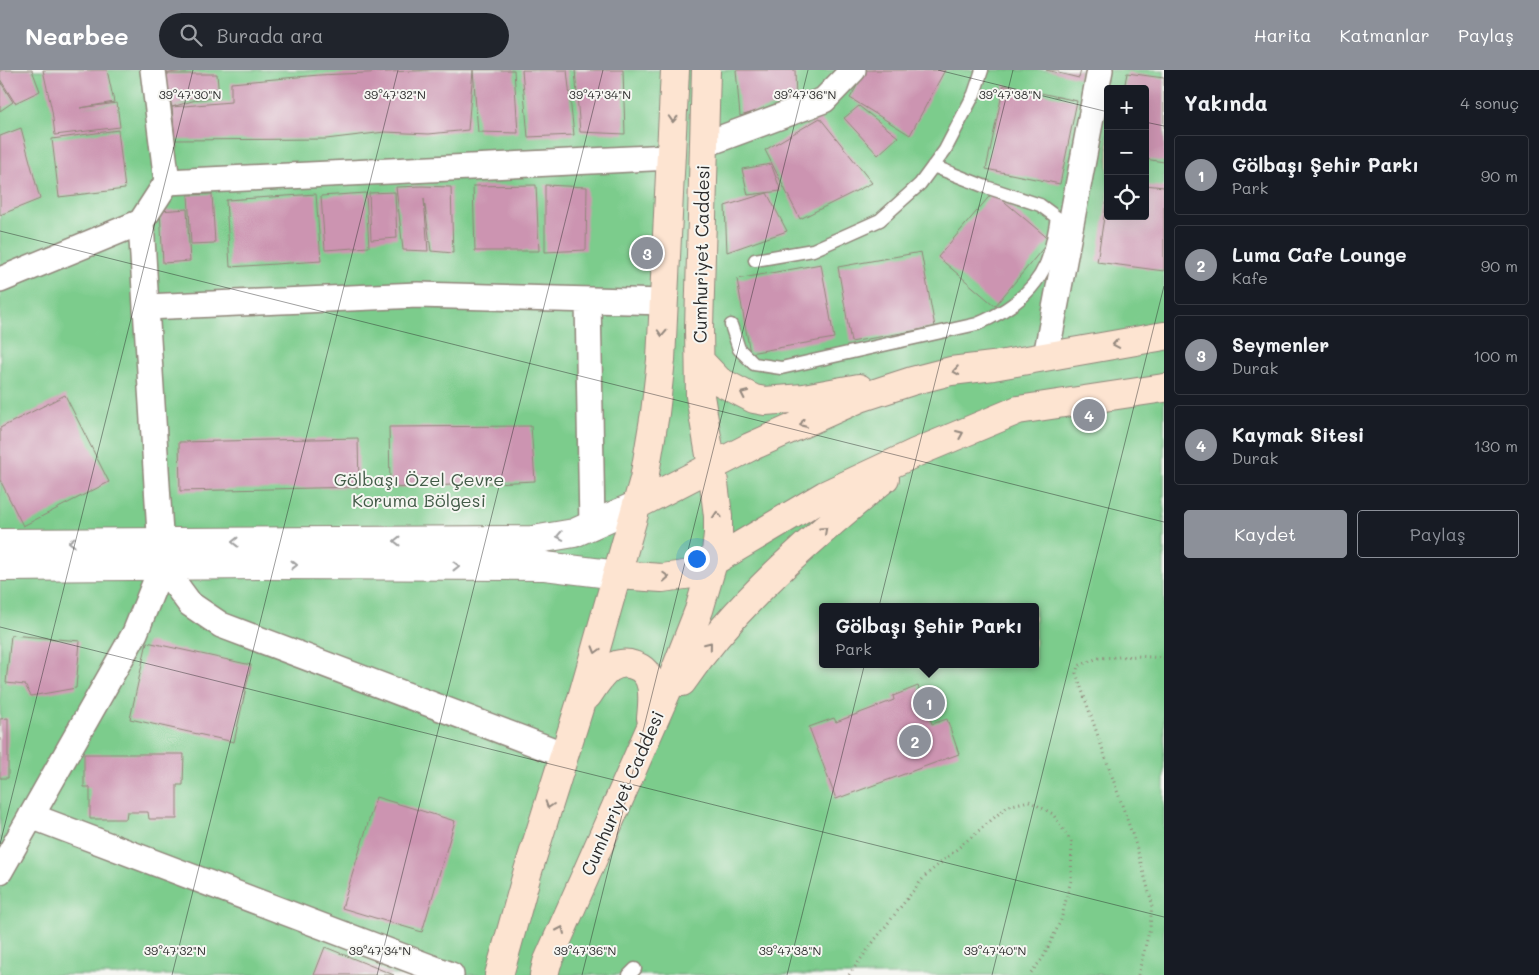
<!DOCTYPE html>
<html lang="tr">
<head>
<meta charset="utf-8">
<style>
	body { margin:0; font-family:Mali,sans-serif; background:#20242c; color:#f1f3f6 }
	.controls { position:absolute; right:15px; top:15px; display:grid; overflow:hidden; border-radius:5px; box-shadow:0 5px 20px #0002 }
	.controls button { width:45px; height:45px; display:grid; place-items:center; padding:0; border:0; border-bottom:1px solid #363941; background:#171b24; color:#f1f3f6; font:25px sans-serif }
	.you { position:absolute; left:696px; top:488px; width:18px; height:18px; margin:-12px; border:4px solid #fff; border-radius:50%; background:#1a73e8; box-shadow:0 0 0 8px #1a73e833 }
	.badge { display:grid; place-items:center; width:32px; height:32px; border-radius:50%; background:#8c9099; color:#fff; font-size:16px; font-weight:700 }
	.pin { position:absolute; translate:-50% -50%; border:2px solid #fff; box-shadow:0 1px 5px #0006 }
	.popup { position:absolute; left:819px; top:533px; width:220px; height:65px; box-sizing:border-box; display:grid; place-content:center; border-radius:5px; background:#171b24; filter:drop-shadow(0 1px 4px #0005); font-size:16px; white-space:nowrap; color:#9ea1a6 }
	.popup b { font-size:19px; color:#f1f3f6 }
	.popup::after { content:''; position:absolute; left:50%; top:100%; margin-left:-10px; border:10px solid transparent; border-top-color:#171b24 }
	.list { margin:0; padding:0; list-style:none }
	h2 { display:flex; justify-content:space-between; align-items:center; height:65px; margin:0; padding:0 20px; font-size:21px }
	h2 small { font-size:16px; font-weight:400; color:#9ea1a6 }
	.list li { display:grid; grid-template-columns:32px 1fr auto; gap:15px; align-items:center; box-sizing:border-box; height:80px; margin:0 10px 10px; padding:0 10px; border:1px solid #363941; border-radius:5px }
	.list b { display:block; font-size:19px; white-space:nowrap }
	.list p { margin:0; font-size:16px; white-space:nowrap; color:#9ea1a6 }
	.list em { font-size:16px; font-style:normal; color:#9ea1a6 }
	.actions { display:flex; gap:10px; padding:15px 20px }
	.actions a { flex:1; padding:11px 0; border:1px solid #8c9099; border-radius:5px; text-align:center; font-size:18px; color:#8c9099 }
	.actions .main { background:#8c9099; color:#fff }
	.icon { flex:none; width:28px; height:28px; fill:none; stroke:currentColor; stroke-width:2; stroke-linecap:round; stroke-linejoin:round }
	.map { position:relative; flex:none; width:1164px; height:905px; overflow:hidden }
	header { display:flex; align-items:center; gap:30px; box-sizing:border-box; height:70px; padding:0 25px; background:#8c9099; color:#fff }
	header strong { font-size:24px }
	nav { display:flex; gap:28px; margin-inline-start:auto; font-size:18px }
	.search { width:350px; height:45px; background:#20242c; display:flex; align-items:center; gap:12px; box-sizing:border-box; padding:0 18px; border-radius:28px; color:#9ea1a6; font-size:19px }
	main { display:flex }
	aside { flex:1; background:#171b24 }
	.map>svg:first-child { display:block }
</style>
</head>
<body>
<header>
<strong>Nearbee</strong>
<div class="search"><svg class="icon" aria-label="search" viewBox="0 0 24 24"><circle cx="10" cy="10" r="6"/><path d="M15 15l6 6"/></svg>Burada ara</div>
<nav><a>Harita</a><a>Katmanlar</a><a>Paylaş</a></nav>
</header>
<main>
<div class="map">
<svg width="1164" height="905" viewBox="0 0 1164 905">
	<rect width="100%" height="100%" fill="#f6f6f2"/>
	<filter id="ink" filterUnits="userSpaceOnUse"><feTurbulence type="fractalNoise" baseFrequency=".02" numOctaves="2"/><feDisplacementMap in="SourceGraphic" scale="10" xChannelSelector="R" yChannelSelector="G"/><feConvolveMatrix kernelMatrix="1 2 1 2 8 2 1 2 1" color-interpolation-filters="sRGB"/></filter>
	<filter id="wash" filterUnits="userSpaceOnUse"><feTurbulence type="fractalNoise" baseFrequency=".0096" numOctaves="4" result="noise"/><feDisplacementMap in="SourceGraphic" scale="20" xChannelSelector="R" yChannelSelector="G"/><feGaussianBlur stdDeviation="1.12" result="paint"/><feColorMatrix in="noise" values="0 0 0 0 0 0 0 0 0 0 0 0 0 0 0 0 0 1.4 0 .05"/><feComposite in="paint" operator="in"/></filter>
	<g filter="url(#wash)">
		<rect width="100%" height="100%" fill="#f4e0c8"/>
		<path fill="#7ccc8c" stroke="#547c5c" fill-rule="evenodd" d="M0 0H1164V905H0ZM1108 19H1145V146H1108ZM823 537H1035V594H823Z"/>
		<g id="blocks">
			<path fill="#cc94b1" d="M0 0H32L40 21 15 33 0 9Z
				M43 0H107L114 32 80 38 117 33 120 57 55 65 52 41Z
				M163 0H182V1L163 4Z
				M434 0H473L468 60 429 64 385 62 326 69 175 70 172 37 231 32V13L319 5Z
				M473 0H514L518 63 478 62Z
				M522 0H567L574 65 528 67Z
				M575 0H623L625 64 580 62Z
				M736 0H795L796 30 740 46Z
				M866 0H945L910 65 850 28Z
				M1046 0H1081L1079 8Z
				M1127 3 1164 8V92L1145 89V19H1124Z
				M163 4H217L219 28 199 29 172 37Z
				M0 11 13 32 0 41Z
				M1004 15 1077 31 1060 114 986 99Z
				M859 36 898 67 878 85 844 48Z
				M820 48 872 113 800 149 765 80Z
				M21 58 40 129 0 145V66Z
				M118 60 125 119 59 127 52 69Z
				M771 94 781 121 748 125 742 99Z
				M536 115 539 181H475L473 116Z
				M545 115 587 117 586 180 545 182Z
				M1145 115 1164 117V201L1097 192 1107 128H1108V146H1145Z
				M422 116 451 117 453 183 431 181 424 129 428 181 403 180 396 117Z
				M395 122 397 168 371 170 369 123Z
				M993 122 1050 170 995 236 938 187Z
				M366 123 369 177 325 180 321 126Z
				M767 123 787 161 727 182 725 136Z
				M212 124 215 173 191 174 188 125Z
				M316 124 321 191 230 197 226 130Z
				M187 139 190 191 163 193 160 141Z
				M921 182 935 257 851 272 838 197Z
				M821 194 834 268 750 283 737 209Z
				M65 325 109 412 23 456 0 410V358Z
				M531 356 535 411 390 418 389 357Z
				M358 368 359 417 180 421 179 372Z
				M11 565 80 571 76 618 31 626 25 615 6 613Z
				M147 572 251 595 234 672 130 649Z
				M918 616 932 654 947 649 959 684 836 729 809 657 834 648 836 652 894 630 893 626Z
				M8 648V708H0V649Z
				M84 684H184L183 715H177V749H149L148 742H127L126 749H90V717H84Z
				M376 727 455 751 422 862 342 838Z
				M325 877 394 905H314Z"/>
		</g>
	</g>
	<g filter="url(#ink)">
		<use href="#blocks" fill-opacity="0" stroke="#90867a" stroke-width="1"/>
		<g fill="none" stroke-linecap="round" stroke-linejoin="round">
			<defs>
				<path id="service" d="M933 96 986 117 1040 135 1063 152
					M755 190 813 180 880 150 920 114 945 80 974 24 982 0
					M731 255 739 279 754 294 781 298 977 254C1006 242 1033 224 1046 194 1052 179 1054 163 1057 148
					M629 905 635 899"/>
				<path id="minor" d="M153 0 167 112 141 152 146 237 418 225 664 232
					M703 75 824 30 853 0
					M167 112 671 87
					M0 210 141 152
					M588 230 592 456
					M1046 286 1100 0
					M162 496 190 534 221 555 565 685
					M31 746 451 905
					M0 801 135 563 162 496 146 237"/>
				<path id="tertiary" d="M0 473 533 470 574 463 637 435
					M0 497 262 495 545 496 618 505"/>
				<path id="secondary" d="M700 291 719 311 754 329 765 331 804 328 859 318
					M637 435 750 377 860 328 912 311 951 301 993 296 1164 266
					M618 505 662 508 692 504 825 425 915 383 1018 340 1164 318
					M682 612C737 532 811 469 885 408
					M588 625C594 616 601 604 610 598 617 594 625 592 633 595 656 601 653 629 651 648
					M499 905 527 804 580 635 644 409 655 343 661 290 675 0
					M544 905 547 893 670 614 699 540 716 482 718 464V446L712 397 700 326 699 258 706 0"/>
			</defs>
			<use href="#service" stroke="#90867a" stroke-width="15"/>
			<use href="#minor" stroke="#90867a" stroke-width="28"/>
			<use href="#tertiary" stroke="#90867a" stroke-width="30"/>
			<use href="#secondary" stroke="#90867a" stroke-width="30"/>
			<path stroke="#90867a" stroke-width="3" stroke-dasharray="1 4" stroke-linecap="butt" d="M849 905 874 871 925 806 1008 736 1029 731 1053 744 1072 773 1071 810 1061 850 1043 888 1029 905
				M1138 905 1150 858 1152 833 1136 775 1076 603 1078 596 1098 588 1137 586 1164 588"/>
			<use href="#service" stroke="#fff" stroke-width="12"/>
			<use href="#minor" stroke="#fff" stroke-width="25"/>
			<use href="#tertiary" stroke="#fff" stroke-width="28"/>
			<use href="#secondary" stroke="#fde4d1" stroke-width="28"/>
		</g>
		<defs><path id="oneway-chevron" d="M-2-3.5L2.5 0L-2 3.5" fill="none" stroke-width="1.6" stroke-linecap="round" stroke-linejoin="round" transform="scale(1.25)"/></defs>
		<g stroke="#94887e">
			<use href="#oneway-chevron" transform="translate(673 49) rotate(93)"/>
			<use href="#oneway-chevron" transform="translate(662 263) rotate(93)"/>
			<use href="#oneway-chevron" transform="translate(1116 274) rotate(170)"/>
			<use href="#oneway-chevron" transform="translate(956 301) rotate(171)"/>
			<use href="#oneway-chevron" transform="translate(744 324) rotate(-155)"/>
			<use href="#oneway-chevron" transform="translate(803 354) rotate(157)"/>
			<use href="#oneway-chevron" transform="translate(960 364) rotate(-23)"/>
			<use href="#oneway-chevron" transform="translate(717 445) rotate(-94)"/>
			<use href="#oneway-chevron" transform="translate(824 460) rotate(-42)"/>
			<use href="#oneway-chevron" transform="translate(666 507) rotate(-3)"/>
			<use href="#oneway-chevron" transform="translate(709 575) rotate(-51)"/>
			<use href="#oneway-chevron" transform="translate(596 580) rotate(106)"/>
			<use href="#oneway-chevron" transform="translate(549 735) rotate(108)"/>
			<use href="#oneway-chevron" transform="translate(561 860) rotate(-66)"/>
		</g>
		<g stroke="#a0a0a0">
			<use href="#oneway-chevron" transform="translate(560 466) rotate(169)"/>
			<use href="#oneway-chevron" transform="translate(397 471) rotate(180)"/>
			<use href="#oneway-chevron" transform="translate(72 472) rotate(180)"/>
			<use href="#oneway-chevron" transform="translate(235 472) rotate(180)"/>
			<use href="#oneway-chevron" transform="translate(294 495)"/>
			<use href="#oneway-chevron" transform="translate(456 496)"/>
		</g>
	</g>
	<path fill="none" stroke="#2b2b2b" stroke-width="1" stroke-opacity="0.45" d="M938 0 1108 42M1145 52 1164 56M0 161 1164 452M0 557 1164 847M0 774 193 0M172 905 398 0M377 905 603 0M582 905 808 0M787 905 1013 0M992 905 1164 216"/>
	<g text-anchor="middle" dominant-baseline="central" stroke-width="4" stroke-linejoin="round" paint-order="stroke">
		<g font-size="18" fill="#2b2b2b" stroke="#f6f6f2">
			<text transform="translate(701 184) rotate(-89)">Cumhuriyet Caddesi</text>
			<text transform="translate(622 723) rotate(-66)">Cumhuriyet Caddesi</text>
		</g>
		<g font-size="18" fill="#435b48" stroke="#f6f6f2">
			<text x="419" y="409">Gölbaşı Özel Çevre<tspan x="419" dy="21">Koruma Bölgesi</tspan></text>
		</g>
	</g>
	<g font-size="12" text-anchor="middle" fill="#2b2b2b" stroke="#f6f6f2" stroke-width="4" stroke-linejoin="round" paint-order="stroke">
		<text x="190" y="29">39°47'30"N</text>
		<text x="395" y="29">39°47'32"N</text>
		<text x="600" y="29">39°47'34"N</text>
		<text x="805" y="29">39°47'36"N</text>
		<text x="1010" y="29">39°47'38"N</text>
		<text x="175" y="885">39°47'32"N</text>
		<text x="380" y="885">39°47'34"N</text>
		<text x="585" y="885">39°47'36"N</text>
		<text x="790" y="885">39°47'38"N</text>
		<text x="995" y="885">39°47'40"N</text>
	</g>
</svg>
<div class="controls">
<button>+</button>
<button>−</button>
<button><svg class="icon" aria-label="locate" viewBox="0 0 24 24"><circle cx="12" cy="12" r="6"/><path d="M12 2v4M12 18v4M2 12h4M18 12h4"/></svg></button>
</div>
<div class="you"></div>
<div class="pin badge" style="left:929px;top:633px">1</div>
<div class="popup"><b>Gölbaşı Şehir Parkı</b>Park</div>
<div class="pin badge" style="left:915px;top:671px">2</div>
<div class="pin badge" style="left:647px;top:183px">3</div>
<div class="pin badge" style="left:1089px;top:345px">4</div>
</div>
<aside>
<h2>Yakında<small>4 sonuç</small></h2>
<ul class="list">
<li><span class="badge">1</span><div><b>Gölbaşı Şehir Parkı</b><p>Park</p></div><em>90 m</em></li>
<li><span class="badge">2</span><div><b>Luma Cafe Lounge</b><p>Kafe</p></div><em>90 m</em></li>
<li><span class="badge">3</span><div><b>Seymenler</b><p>Durak</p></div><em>100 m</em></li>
<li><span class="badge">4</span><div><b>Kaymak Sitesi</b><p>Durak</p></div><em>130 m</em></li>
</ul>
<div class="actions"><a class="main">Kaydet</a><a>Paylaş</a></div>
</aside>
</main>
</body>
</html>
